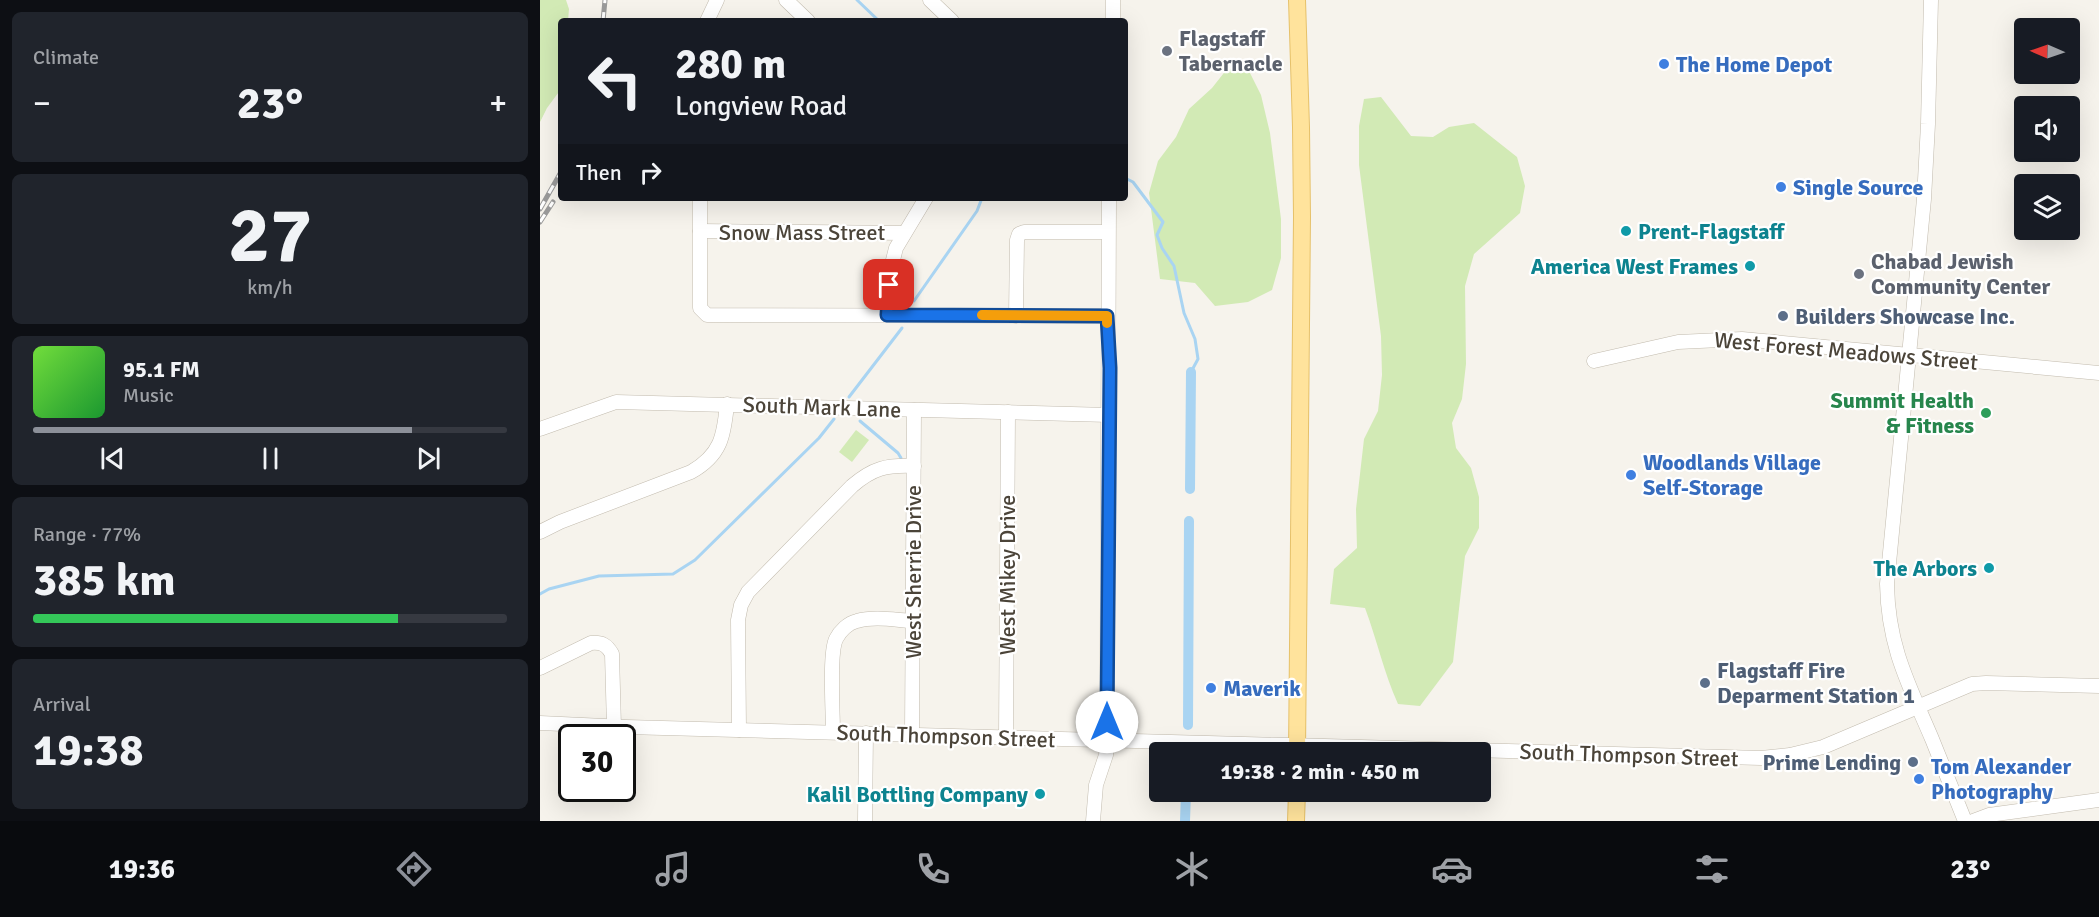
<!DOCTYPE html>
<html lang="en">
<head>
<meta charset="utf-8">
<style>
  :root { --surface:#171b24; --page:#20242c; --text:#f1f3f6; --muted:#9ea1a6; --line:#363941; --accent:#8c9099 }
  body { margin:0; font-family:Signika,sans-serif; background:var(--page); color:var(--text); height:100vh; display:flex; flex-direction:column; font-size:22px; white-space:nowrap }
  * { box-sizing:border-box; margin:0 }
  p { font-size:20px; color:var(--muted) }
  .icon { flex:none; width:33px; height:33px; fill:none; stroke:currentColor; stroke-width:2; stroke-linecap:round; stroke-linejoin:round }
  .map { position:relative; flex:1; overflow:hidden }
  .details { display:flex; flex-direction:column; gap:12px; padding:12px; background:#0d0f14; width:540px }
  .details>* { flex:none }
  .top-card { position:absolute; left:18px; top:18px; width:570px; height:183px; border-radius:6px; box-shadow:0 6px 24px #0002; background:#171b24; color:var(--text); overflow:hidden }
  .needle { width:39px; rotate:272deg }
  .buttons { position:absolute; left:1474px; top:18px; display:grid; gap:12px }
  .buttons a { display:grid; place-items:center; width:66px; height:66px; border-radius:6px; background:var(--surface); box-shadow:0 6px 24px #0002; font-size:30px }
  .speed { position:absolute; left:18px; top:724px; display:flex; gap:12px; font-size:30px; font-weight:700; text-align:center }
  .speed>* { display:grid; place-content:center; width:78px; height:78px; border-radius:50%; background:var(--surface); box-shadow:0 6px 24px #0002; line-height:1 }
  .speed .limit { border:3px solid #111; border-radius:9px; background:#fff; color:#111 }
  .pin { position:absolute; display:grid; place-items:center; width:51px; height:51px; color:#fff; margin:-26px; border-radius:12px; box-shadow:0 3px 9px #0006 }
  .me { position:absolute; width:66px; margin:-33px; rotate:0deg; stroke-linejoin:round; filter:drop-shadow(0 0 4px #0008) }
  .turn { display:flex; align-items:center; gap:21px; height:126px; padding:0 18px; font-size:27px }
  .turn .icon { width:78px; height:78px; stroke-width:2.5 }
  .turn b { display:block; font-size:42px; line-height:51px }
  .then { display:flex; align-items:center; height:57px; padding:0 18px; background:#0003; gap:12px; font-size:22px }
  .big { font-size:45px; font-weight:800; line-height:1.1 }
  .details .tile { flex:1; display:flex; flex-direction:column; justify-content:center; gap:9px; min-width:0; padding:0 21px; border-radius:9px; background:var(--page) }
  .details .dial { align-items:center; gap:0 }
  .dial b { font-size:78px; line-height:1 }
  .song { display:flex; align-items:center; gap:18px }
  .cover { width:72px; height:72px; border-radius:9px; background:linear-gradient(135deg,hsl(100 70% 55%),hsl(130 70% 35%)) }
  .played { height:6px; border-radius:3px; background:linear-gradient(90deg,var(--accent) 80%,var(--line) 80%) }
  .keys { display:flex; justify-content:space-around; direction:ltr }
  .heat { display:flex; justify-content:space-between; align-items:center; font-size:33px; direction:ltr }
  .charge { height:9px; border-radius:4px; background:linear-gradient(90deg,#34c759 77%,var(--line) 0) }
  .trip { position:absolute; left:609px; top:742px; width:342px; height:60px; border-radius:6px; background:var(--surface); box-shadow:0 6px 24px #0002; font-weight:800; line-height:60px; text-align:center }
  .menu { display:flex; height:96px; justify-content:space-around; align-items:center; background:#090b0e; color:var(--muted) }
  .menu .icon { width:42px; height:42px }
  .menu .on { color:var(--accent) }
  .menu b { font-size:27px; color:var(--text) }
  main { display:flex; flex:1; min-height:0 }
  .map>svg:first-child { display:block }
</style>
</head>
<body>
<main>
<section class="details">
<div class="tile"><p>Climate</p>
<div class="heat"><a>−</a><b class="big">23°</b><a>+</a></div>
</div>
<div class="tile dial"><b>27</b><p>km/h</p></div>
<div class="tile">
<div class="song"><i class="cover"></i><div><b>95.1 FM</b><p>Music</p></div></div>
<div class="played"></div>
<div class="keys"><svg class="icon" aria-label="previous" viewBox="0 0 24 24"><path d="M18 5L8 12l10 7zM5 5v14"/></svg><svg class="icon" aria-label="pause" viewBox="0 0 24 24"><path d="M8 5v14M16 5v14"/></svg><svg class="icon" aria-label="next" viewBox="0 0 24 24"><path d="M6 5l10 7-10 7zM19 5v14"/></svg></div>
</div>
<div class="tile"><p>Range · 77%</p><b class="big">385 km</b><div class="charge"></div></div>
<div class="tile"><p>Arrival</p><b class="big">19:38</b></div>
</section>
<div class="map">
<svg width="1559" height="821" viewBox="0 0 1559 821">
  <rect width="100%" height="100%" fill="#f6f3ec"/>
  <!-- green -->
  <g fill="#d2eab5">
    <path d="M 0,0 L 26,0 L 29,9 L 28,21 L 21,21 L 21,89 L 7,108 L 0,122 Z"/>
    <path d="M 687,69 L 709,71 L 721,95 L 730,133 L 741,219 L 741,258 L 732,290 L 708,302 L 675,306 L 655,283 L 620,279 L 609,193 L 618,161 L 636,137 L 649,109 L 672,88 Z"/>
    <path d="M 841,97 L 871,136 L 893,137 L 909,127 L 934,123 L 977,157 L 985,186 L 980,213 L 934,254 L 925,286 L 926,364 L 922,399 L 912,423 L 916,448 L 931,468 L 939,497 L 939,528 L 925,556 L 913,662 L 880,706 L 858,704 C 844,673 837,640 825,608 L 790,604 L 794,569 L 817,548 L 816,509 L 824,439 L 838,411 L 842,375 L 841,336 L 819,165 L 819,126 L 824,99 Z"/>
    <path d="M 316,430 L 329,440 L 312,462 L 299,452 Z"/>
  </g>
  <g fill="none" stroke-linecap="round" stroke-linejoin="round">
    <!-- stream -->
    <g stroke="#a9d4f2" stroke-width="3">
      <path d="M 317,0 L 339,21"/>
      <path d="M 587,179 L 593,182 L 623,222 L 617,235 L 622,248 L 634,266 L 644,313 L 655,339 L 658,359 L 651,372"/>
      <path d="M 374,301 L 437,211 L 442,198"/>
      <path d="M 309,397 L 362,328"/>
      <path d="M 320,421 L 358,453 L 361,458"/>
      <path d="M 0,594 L 9,589 L 59,576 L 133,574 L 155,560 L 279,438 L 294,419"/>
    </g>
    <!-- canal -->
    <g stroke="#a9d4f2" stroke-width="10">
      <path d="M 650,489 L 651,372"/>
      <path d="M 648,725 L 649,521"/>
      <path d="M 645,821 L 646,792"/>
    </g>
    <!-- minor casing -->
    <g stroke="#c2bbae" stroke-width="15">
      <g id="minor">
        <path d="M 246,0 L 268,21"/>
        <path d="M 390,0 L 412,21"/>
        <path d="M 1391,0 L 1388,124 L 1384,199 L 1347,584 C 1348,646 1368,683 1392,739 C 1403,766 1414,794 1425,821"/>
        <path d="M 167,21 L 177,0"/>
        <path d="M 573,21 L 573,0"/>
        <path d="M 160,198 L 160,308 L 167,315 L 567,316"/>
        <path d="M 160,231 L 364,233"/>
        <path d="M 347,315 L 349,276 L 356,248 L 386,198"/>
        <path d="M 476,316 L 477,240 L 479,234 L 484,232 L 568,232"/>
        <path d="M 1054,361 L 1138,342 L 1202,339 L 1559,373"/>
        <path d="M 0,429 L 76,402 L 569,415"/>
        <path d="M 0,532 L 20,522 L 151,472 C 181,455 184,436 187,404"/>
        <path d="M 0,668 L 51,643 C 62,642 67,645 72,654 L 74,727"/>
        <path d="M 0,723 L 86,727 L 1221,758 L 1250,755 L 1283,747 L 1432,684 L 1446,683 L 1559,686"/>
        <path d="M 199,730 L 198,620 L 201,605 L 208,592 L 312,486 C 333,468 346,465 374,466"/>
        <path d="M 293,732 C 293,713 289,653 296,639 C 300,631 308,623 317,621 C 334,616 355,620 373,621"/>
        <path d="M 372,735 L 374,410"/>
        <path d="M 466,738 L 468,412"/>
        <path d="M 325,821 L 326,733"/>
        <path d="M 553,821 L 556,785 L 566,755 L 567,741 L 569,198"/>
        <path d="M 1433,821 L 1449,815 L 1559,800"/>
      </g>
    </g>
    <!-- major casing -->
    <g stroke="#e6c16a" stroke-width="18">
      <g id="major">
        <path d="M 757,753 L 762,217 L 761,127 L 757,0"/>
        <path d="M 756,821 L 757,792"/>
      </g>
    </g>
    <!-- minor -->
    <use href="#minor" stroke="#fff" stroke-width="14"/>
    <!-- major -->
    <use href="#major" stroke="#ffe39c" stroke-width="16"/>
    <!-- rail casing -->
    <g stroke="#9a9a9a" stroke-width="5">
      <g id="rail">
        <path d="M 63,21 L 65,0"/>
        <path d="M 0,209 L 21,172"/>
        <path d="M 0,222 L 13,202"/>
      </g>
    </g>
    <!-- rail -->
    <use href="#rail" stroke="#fff" stroke-width="3" stroke-dasharray="9" stroke-linecap="butt"/>
  </g>
  <g fill="none" stroke-linecap="round" stroke-linejoin="round">
    <!-- route casing -->
    <g stroke="#114b97" stroke-width="15">
      <path id="route" d="M 349,285 L 347,315 L 567,316 L 570,368 L 567,722"/>
    </g>
    <!-- route -->
    <use href="#route" stroke="#1a73e8" stroke-width="10"/>
    <!-- slow -->
    <path stroke="#f59e0b" stroke-width="10" d="M 442,315 L 567,316 L 567,323"/>
  </g>
  <!-- markers -->
  <g fill="#6b7280" stroke="#fff" stroke-width="2">
    <circle cx="627" cy="51" r="6"/>
    <circle cx="1319" cy="274" r="6"/>
  </g>
  <g fill="#3f7fe0" stroke="#fff" stroke-width="2">
    <circle cx="1124" cy="64" r="6"/>
    <circle cx="1241" cy="187" r="6"/>
    <circle cx="1091" cy="475" r="6"/>
    <circle cx="671" cy="688" r="6"/>
    <circle cx="1379" cy="779" r="6"/>
  </g>
  <g fill="#0f9aa8" stroke="#fff" stroke-width="2">
    <circle cx="1086" cy="231" r="6"/>
    <circle cx="1210" cy="266" r="6"/>
    <circle cx="1449" cy="568" r="6"/>
    <circle cx="500" cy="794" r="6"/>
  </g>
  <g fill="#5c6f8a" stroke="#fff" stroke-width="2">
    <circle cx="1243" cy="316" r="6"/>
    <circle cx="1165" cy="683" r="6"/>
    <circle cx="1373" cy="762" r="6"/>
  </g>
  <circle fill="#2e9e5b" stroke="#fff" stroke-width="2" cx="1446" cy="413" r="6"/>
  <g text-anchor="middle" dominant-baseline="central" stroke-width="4.5" stroke-linejoin="round" paint-order="stroke">
    <!-- worship labels -->
    <g font-size="22" font-weight="bold" fill="#5b616d" stroke="#fff" text-anchor="start">
      <text x="639" y="38">Flagstaff<tspan x="639" dy="25">Tabernacle</tspan></text>
      <text x="1331" y="261">Chabad Jewish<tspan x="1331" dy="25">Community Center</tspan></text>
    </g>
    <!-- shop labels -->
    <g font-size="22" font-weight="bold" fill="#366cbe" stroke="#fff" text-anchor="start">
      <text x="1136" y="64">The Home Depot</text>
      <text x="1253" y="187">Single Source</text>
      <text x="1103" y="462">Woodlands Village<tspan x="1103" dy="25">Self-Storage</tspan></text>
      <text x="683" y="688">Maverik</text>
      <text x="1391" y="766">Tom Alexander<tspan x="1391" dy="25">Photography</tspan></text>
    </g>
    <!-- culture labels -->
    <g font-size="22" font-weight="bold" fill="#0d838f" stroke="#fff" text-anchor="end">
      <text x="1098" y="231" text-anchor="start">Prent-Flagstaff</text>
      <text x="1198" y="266">America West Frames</text>
      <text x="1437" y="568">The Arbors</text>
      <text x="488" y="794">Kalil Bottling Company</text>
    </g>
    <!-- street labels -->
    <g font-size="22" fill="#4b4439" stroke="#fff">
      <text x="262" y="232">Snow Mass Street</text>
      <text transform="translate(1306 351) rotate(5)">West Forest Meadows Street</text>
      <text transform="translate(282 407) rotate(2)">South Mark Lane</text>
      <text transform="translate(373 572) rotate(-90)">West Sherrie Drive</text>
      <text transform="translate(467 575) rotate(-90)">West Mikey Drive</text>
      <text transform="translate(406 736) rotate(2)">South Thompson Street</text>
      <text transform="translate(1089 755) rotate(2)">South Thompson Street</text>
    </g>
    <!-- service labels -->
    <g font-size="22" font-weight="bold" fill="#4e5e75" stroke="#fff" text-anchor="start">
      <text x="1255" y="316">Builders Showcase Inc.</text>
      <text x="1177" y="670">Flagstaff Fire<tspan x="1177" dy="25">Deparment Station 1</tspan></text>
      <text x="1361" y="762" text-anchor="end">Prime Lending</text>
    </g>
    <!-- leisure labels -->
    <g font-size="22" font-weight="bold" fill="#27864d" stroke="#fff" text-anchor="end">
      <text x="1434" y="400">Summit Health<tspan x="1434" dy="25">&amp; Fitness</tspan></text>
    </g>
  </g>
</svg>
<div class="buttons">
<a><svg class="needle" viewBox="-14 -14 28 28"><path d="M0-13l5 13h-10z" fill="#e53935"/><path d="M0 13l5-13h-10z" fill="#9ea1a6"/></svg></a>
<a><svg class="icon" aria-label="sound" viewBox="0 0 24 24"><path d="M4 9h4l5-4v14l-5-4H4zM17 9q2 3 0 6"/></svg></a>
<a><svg class="icon" aria-label="layers" viewBox="0 0 24 24"><path d="M12 4l9 5-9 5-9-5zM3 14l9 5 9-5"/></svg></a>
</div>
<div class="speed"><div class="limit">30</div></div>
<div class="pin" style="left:349px;top:285px;background:#d93025"><svg class="icon" aria-label="arrive" viewBox="0 0 24 24"><path d="M6 21V4h12l-3 4 3 4H6"/></svg></div>
<svg class="me" style="left:567px;top:722px" viewBox="-20 -20 40 40"><circle r="19" fill="#fff"/><path d="M0-13L10 11 0 6-10 11z" fill="#1a73e8"/></svg>
<div class="trip">19:38 · 2 min · 450 m</div>
<div class="top-card">
<div class="turn"><svg class="icon" aria-label="left" viewBox="0 0 24 24"><path d="M17 20v-9H6M10 6l-5 5 5 5"/></svg><div><b>280 m</b>Longview Road</div></div>
<div class="then">Then<svg class="icon" aria-label="right" viewBox="0 0 24 24"><path d="M7 20v-9h11M14 6l5 5-5 5"/></svg></div>
</div>
</div>
</main>
<nav class="menu">
<b>19:36</b>
<svg class="icon on" aria-label="directions" viewBox="0 0 24 24"><path d="M12 3l9 9-9 9-9-9zM9 14v-3h6M13 9l2 2-2 2"/></svg>
<svg class="icon" aria-label="music" viewBox="0 0 24 24"><path d="M9 18V5l10-2v13"/><circle cx="6" cy="18" r="3"/><circle cx="16" cy="16" r="3"/></svg>
<svg class="icon" aria-label="phone" viewBox="0 0 24 24"><path d="M5 4h4l2 5-3 2q2 4 5 5l2-3 5 2v4C11 20 4 13 5 4z"/></svg>
<svg class="icon" aria-label="climate" viewBox="0 0 24 24"><path d="M12 3v18M4 7l16 10M4 17L20 7"/></svg>
<svg class="icon" aria-label="car" viewBox="0 0 24 24"><path d="M5 17H2v-5l4-1 3-4h7l3 4 3 1v5h-3M9 17h6M6 11h13"/><circle cx="7" cy="17" r="2"/><circle cx="17" cy="17" r="2"/></svg>
<svg class="icon" aria-label="filters" viewBox="0 0 24 24"><path d="M4 7h16M4 17h16"/><circle cx="9" cy="7" r="2"/><circle cx="15" cy="17" r="2"/></svg>
<b>23°</b>
</nav>
</body>
</html>
